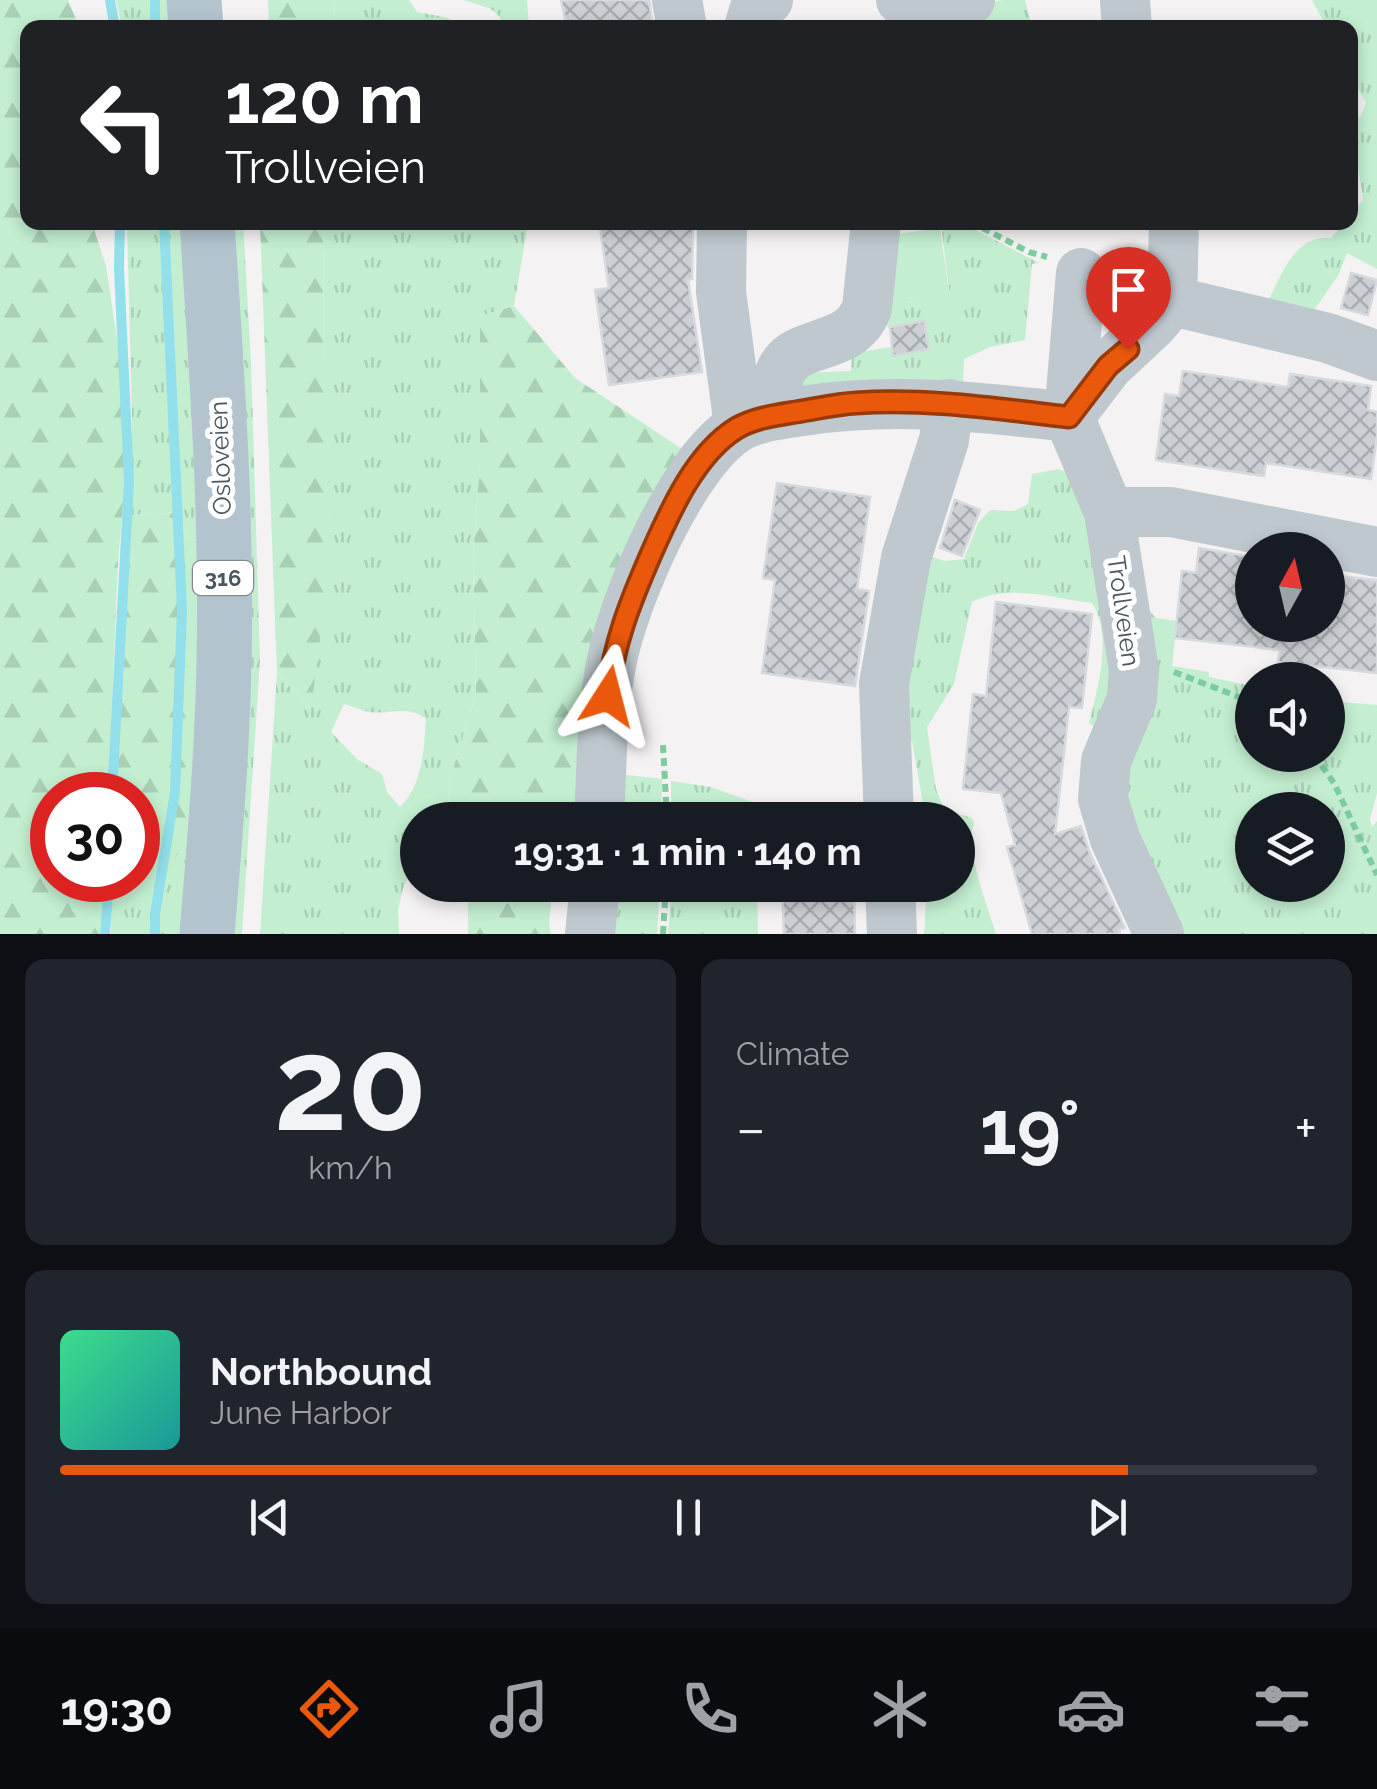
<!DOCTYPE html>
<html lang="en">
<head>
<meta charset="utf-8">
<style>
  :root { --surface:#171b24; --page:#20242c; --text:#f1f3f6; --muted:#9ea1a6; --line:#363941; --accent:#ea580c }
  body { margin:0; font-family:Raleway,sans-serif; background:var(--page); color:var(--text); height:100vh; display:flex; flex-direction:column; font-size:38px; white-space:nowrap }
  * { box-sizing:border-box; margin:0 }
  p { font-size:32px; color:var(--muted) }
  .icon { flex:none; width:55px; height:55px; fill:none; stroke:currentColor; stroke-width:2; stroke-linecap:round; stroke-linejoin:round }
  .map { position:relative; height:934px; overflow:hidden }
  .drawer { display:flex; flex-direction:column; gap:25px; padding:25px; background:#0d0f14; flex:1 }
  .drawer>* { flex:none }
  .hud { position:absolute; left:20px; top:20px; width:1338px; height:210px; border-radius:20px; box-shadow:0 5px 15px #0003; background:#202124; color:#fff; overflow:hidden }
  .needle { width:65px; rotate:8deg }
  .fabs { position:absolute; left:1235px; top:532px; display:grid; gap:20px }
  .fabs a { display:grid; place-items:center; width:110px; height:110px; border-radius:50%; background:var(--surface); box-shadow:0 5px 15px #0003; font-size:50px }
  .speed { position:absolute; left:30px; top:772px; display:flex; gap:20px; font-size:50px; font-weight:700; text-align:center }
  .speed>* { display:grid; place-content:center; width:130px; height:130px; border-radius:50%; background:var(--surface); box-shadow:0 5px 15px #0003; line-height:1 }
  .speed .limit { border:15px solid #d22; background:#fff; color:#111 }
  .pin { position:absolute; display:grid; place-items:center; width:85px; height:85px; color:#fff; margin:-102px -42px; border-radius:50% 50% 50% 0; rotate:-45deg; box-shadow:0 0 10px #0007 }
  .pin .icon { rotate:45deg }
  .me { position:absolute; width:110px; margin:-55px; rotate:9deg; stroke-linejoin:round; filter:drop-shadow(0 0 8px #0008) }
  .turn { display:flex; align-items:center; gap:35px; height:210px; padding:0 40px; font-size:45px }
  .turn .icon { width:130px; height:130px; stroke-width:2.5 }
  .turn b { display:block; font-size:70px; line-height:85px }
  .big { font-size:75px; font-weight:700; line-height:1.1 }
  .drawer .card { flex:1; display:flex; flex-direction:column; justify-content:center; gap:15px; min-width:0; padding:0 35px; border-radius:20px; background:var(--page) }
  .drawer .dial { align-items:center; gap:0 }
  .dial b { font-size:130px; line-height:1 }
  .song { display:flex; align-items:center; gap:30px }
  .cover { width:120px; height:120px; border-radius:15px; background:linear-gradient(135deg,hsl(150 70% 55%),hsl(180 70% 35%)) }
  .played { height:10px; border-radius:5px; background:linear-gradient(90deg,var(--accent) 85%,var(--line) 85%) }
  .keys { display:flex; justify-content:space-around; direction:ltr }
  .heat { display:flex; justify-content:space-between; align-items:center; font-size:55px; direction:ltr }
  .drawer .tiles { flex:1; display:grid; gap:25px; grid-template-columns:1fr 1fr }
  .card:last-child { grid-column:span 2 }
  .trip { position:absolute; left:400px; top:802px; width:575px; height:100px; border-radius:50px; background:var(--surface); box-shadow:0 5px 15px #0003; font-weight:700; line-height:100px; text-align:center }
  .dock { display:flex; height:160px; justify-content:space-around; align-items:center; background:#090b0e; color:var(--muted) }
  .dock .icon { width:70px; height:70px }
  .dock .selected { color:var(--accent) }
  .dock b { font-size:45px; color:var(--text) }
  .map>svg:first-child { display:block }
</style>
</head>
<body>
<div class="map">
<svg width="1377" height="934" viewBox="0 0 1377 934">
  <defs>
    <pattern id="grass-tufts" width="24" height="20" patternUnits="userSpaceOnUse" patternTransform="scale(2.5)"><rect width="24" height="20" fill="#c3efd0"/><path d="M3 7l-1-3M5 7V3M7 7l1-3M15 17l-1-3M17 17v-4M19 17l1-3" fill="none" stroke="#a9cfb5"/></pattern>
    <pattern id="forest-firs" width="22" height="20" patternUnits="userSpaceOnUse" patternTransform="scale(2.5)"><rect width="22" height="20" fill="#c3efd0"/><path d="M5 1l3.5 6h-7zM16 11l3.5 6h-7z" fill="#a9cfb5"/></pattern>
    <pattern id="building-cross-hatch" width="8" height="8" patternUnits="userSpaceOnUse" patternTransform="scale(2.5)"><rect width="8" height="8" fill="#ccd0d4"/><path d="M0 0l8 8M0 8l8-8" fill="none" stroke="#a8acaf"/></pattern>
  </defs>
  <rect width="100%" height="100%" fill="#f4f2f2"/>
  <!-- grass -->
  <g fill="url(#grass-tufts)" fill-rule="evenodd">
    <path d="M 116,0 L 171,0 L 172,27 L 122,27 Z"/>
    <path d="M 335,0 L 409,0 L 417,12 L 449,18 L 452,27 L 334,28 Z"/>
    <path d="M 464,0 L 527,0 L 529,27 L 500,27 L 500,17 L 491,9 Z"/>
    <path d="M 1003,0 L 1025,0 L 1032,27 L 933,28 L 972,7 Z"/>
    <path d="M 1312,0 L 1377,0 L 1377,269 L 1347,253 L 1338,276 L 1312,313 L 1263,302 L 1270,297 C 1283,271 1296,235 1331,238 L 1344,223 L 1350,222 L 1350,216 L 1363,200 C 1361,172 1350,147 1350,121 L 1361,116 L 1366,102 L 1350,76 L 1350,28 L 1325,24 Z"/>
    <path d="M 243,222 L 251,362 L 260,660 L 242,934 L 225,934 L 226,223 Z"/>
    <path d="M 127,223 L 184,223 L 199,540 L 187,539 L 179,513 L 130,515 L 132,420 Z"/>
    <path d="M 323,223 L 528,223 L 514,306 L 480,316 L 480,462 L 473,557 L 476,693 L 448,786 L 449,820 L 418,820 L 417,864 L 404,885 L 398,910 L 399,934 L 260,934 L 277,673 L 310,708 L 324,367 ZM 344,704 C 352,706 361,710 369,712 C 388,715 408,704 426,719 C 424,750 423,784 400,807 L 387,792 L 382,774 L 357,759 L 331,732 Z"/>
    <path d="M 941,223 L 962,223 L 1039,263 L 1032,264 L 1025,340 L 990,347 L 964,359 L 963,383 L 803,388 L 796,379 L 799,373 L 851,371 L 852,353 L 892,347 L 894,356 L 929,349 L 924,321 L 888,327 L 877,304 L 899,243 L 907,299 L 949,292 Z"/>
    <path d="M 1059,469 L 1076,477 L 1124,661 L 1099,731 L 1089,723 C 1098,688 1113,635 1092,603 C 1052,598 1009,583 972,602 L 954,684 L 927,727 L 936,789 L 944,809 L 972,818 L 974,823 C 964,847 988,907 996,934 L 924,934 L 927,885 L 958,885 L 958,820 L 926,820 L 912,741 L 901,742 L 900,696 L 930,556 L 945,561 L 964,559 L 978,523 L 990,510 L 1014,511 L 1028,504 L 1032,474 Z"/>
    <path d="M 1146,607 L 1156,618 L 1177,621 L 1172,666 L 1209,672 L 1209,677 L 1252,686 L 1252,755 L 1328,755 L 1328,701 L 1377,705 L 1377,793 L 1370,819 L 1372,827 L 1377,821 L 1377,934 L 1164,934 L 1122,834 ZM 1252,810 L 1328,810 L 1328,885 L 1252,885 Z"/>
    <path d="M 627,775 L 662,779 L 661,820 L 615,820 L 620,779 Z"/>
    <path d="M 671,781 L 711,787 L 753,802 L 754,820 L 671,820 Z"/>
    <path d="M 138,834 L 155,865 L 192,836 L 183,934 L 111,934 L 112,880 L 138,880 Z"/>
    <path d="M 610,885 L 660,885 L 657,934 L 606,934 Z"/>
    <path d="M 686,885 L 757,885 L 758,934 L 668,934 L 671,894 L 683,890 Z"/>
  </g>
  <!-- forest -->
  <g fill="url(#forest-firs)">
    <path d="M 0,0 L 68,0 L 79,27 L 28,28 L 28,222 L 92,223 L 106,266 L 119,352 L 127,456 L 118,563 L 108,795 L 52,795 L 52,880 L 104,880 L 100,934 L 0,934 Z"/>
    <path d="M 268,0 L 335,0 L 334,27 L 269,27 Z"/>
    <path d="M 260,223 L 323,223 L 324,367 L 335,523 L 311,709 L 277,673 Z"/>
    <path d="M 514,306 L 575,378 L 682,449 L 578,820 L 449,820 L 448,786 L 476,693 L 473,557 L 480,462 L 480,316 Z"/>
    <path d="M 179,513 L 187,539 L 199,540 L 201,623 L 192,836 L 172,861 L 154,866 L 138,834 L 138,795 L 120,795 L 114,781 L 123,688 L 130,515 Z"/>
    <path d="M 468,885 L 547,885 C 557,902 545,916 551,934 L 468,934 Z"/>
  </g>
  <!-- park -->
  <path fill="#c3efd0" d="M 940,228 L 949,293 L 906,299 L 898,234 Z"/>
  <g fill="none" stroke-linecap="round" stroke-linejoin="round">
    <!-- stream -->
    <g stroke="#92e0eb" stroke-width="10">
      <path d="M 110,0 L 115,28"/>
      <path d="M 155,0 L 155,28"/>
      <path d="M 112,795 L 129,482 L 119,268 L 120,222"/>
      <path d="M 105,934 L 109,880"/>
      <path d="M 155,934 L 155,914 L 175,792 L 182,611 L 164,222"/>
    </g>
  </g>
  <!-- building -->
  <g fill="url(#building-cross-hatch)" stroke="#d6d9dd" stroke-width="2.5">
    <path d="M 561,0 L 649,0 L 653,28 L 567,28 Z"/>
    <path d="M 599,222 L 693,222 L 692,279 L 688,280 L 702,372 L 609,385 L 595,290 L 609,288 Z"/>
    <path d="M 1351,273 L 1377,280 L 1368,315 L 1341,308 Z"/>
    <path d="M 924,321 L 929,349 L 893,356 L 890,327 Z"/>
    <path d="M 1183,371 L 1288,387 L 1290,374 L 1371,386 L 1368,410 L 1377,412 L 1377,435 L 1371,479 L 1266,463 L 1264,476 L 1156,460 L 1165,394 L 1179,396 Z"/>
    <path d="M 777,483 L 870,497 L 857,589 L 869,591 L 855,686 L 762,673 L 775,580 L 763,578 Z"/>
    <path d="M 955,500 L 980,510 L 962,556 L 940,548 Z"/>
    <path d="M 1199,548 L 1252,557 L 1252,625 L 1328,625 L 1328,575 L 1377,580 L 1377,673 L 1278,662 L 1280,650 L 1175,638 L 1182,571 L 1196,573 Z"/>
    <path d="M 996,602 L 1092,614 L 1082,708 L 1069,707 L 1055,834 L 1081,826 L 1089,851 L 1125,928 L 1119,930 L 1120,934 L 1032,934 L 1007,847 L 1015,845 L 1001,793 L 963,789 L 973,694 L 986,696 Z"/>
    <path d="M 782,885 L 854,885 L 855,934 L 784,934 Z"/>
  </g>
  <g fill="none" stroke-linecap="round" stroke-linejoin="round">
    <!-- path -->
    <g stroke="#7ccd9e" stroke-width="6" stroke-dasharray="8 5" stroke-linecap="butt">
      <path d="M 971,222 L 1029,252 L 1047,257"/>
      <path d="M 1174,672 L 1252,702"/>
      <path d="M 663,745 L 667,820"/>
      <path d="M 1314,755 L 1334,783 L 1377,875"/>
      <path d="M 663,934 L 666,885"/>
    </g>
    <!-- minor -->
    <g stroke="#bec8ce" stroke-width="50">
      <path d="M 677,0 L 682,28"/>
      <path d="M 901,0 L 909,7 L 970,0"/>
      <path d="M 1125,0 L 1127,28"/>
      <path d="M 749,28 L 754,11 L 768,0"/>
      <path d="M 722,222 L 721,292 L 739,426"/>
      <path d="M 1081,273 L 1069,417 L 1109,512 L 1134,670 L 1132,699 L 1106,761 L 1103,799 L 1115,839 L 1159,934"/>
      <path d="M 1172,301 L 1328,338 L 1377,356"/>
      <path d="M 775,415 C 776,403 776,388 779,376 C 791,335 850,355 867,308 L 876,222"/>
      <path d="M 1069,417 L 1108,366 L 1153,324 L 1172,301 L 1174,222"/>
      <path d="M 1109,512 L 1171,512 L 1377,552"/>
      <path d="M 599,820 C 602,767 601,712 612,660 C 625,597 682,463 737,428 C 755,417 782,414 803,411 C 893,397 978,407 1069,417"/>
      <path d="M 889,820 L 884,684 L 906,558 L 944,440 L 949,404"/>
      <path d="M 890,885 L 892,934"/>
      <path d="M 590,934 L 595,885"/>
    </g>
    <!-- major -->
    <g stroke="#b3c4cf" stroke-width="55">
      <path d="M 194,0 L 196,28"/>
      <path d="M 207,934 C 213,864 219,793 222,722 C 230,556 218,388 207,222"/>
    </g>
  </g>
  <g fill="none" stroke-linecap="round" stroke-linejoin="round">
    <!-- route casing -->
    <g stroke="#983908" stroke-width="25">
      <path id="route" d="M 608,696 C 613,644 631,600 652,552 C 671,509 696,453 737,428 C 754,418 777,415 796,412 C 816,409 836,404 856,403 C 927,398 999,409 1069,417 L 1108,366 L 1128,349"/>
    </g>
    <!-- route -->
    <use href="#route" stroke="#ea580c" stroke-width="18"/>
  </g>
  <g text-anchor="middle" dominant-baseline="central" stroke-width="10" stroke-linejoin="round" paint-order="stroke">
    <!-- shield labels -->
    <rect fill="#fff" stroke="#80898f" stroke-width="2.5" x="193" y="561" width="60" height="34" rx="8"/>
    <g font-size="22" font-weight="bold" fill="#4a575f">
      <text x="223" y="578">316</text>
    </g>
    <!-- street labels -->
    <g font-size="25" fill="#4a575f" stroke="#fff">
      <text transform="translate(220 458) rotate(-92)">Osloveien</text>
      <text transform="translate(1124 611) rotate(82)">Trollveien</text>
    </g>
  </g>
</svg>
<div class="fabs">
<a><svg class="needle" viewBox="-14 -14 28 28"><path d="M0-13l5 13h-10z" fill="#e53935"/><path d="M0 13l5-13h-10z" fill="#9ea1a6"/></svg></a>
<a><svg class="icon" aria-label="sound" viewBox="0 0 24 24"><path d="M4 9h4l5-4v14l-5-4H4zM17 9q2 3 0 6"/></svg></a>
<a><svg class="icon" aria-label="layers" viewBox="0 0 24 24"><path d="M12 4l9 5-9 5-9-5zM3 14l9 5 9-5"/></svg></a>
</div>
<div class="speed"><div class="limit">30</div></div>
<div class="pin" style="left:1128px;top:349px;background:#d93025"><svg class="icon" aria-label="arrive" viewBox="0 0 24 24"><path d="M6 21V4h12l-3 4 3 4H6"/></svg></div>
<svg class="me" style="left:608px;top:696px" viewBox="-20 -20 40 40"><path d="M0-17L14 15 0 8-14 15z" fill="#ea580c" stroke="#fff" stroke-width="4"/></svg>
<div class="trip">19:31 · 1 min · 140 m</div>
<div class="hud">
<div class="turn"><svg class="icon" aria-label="left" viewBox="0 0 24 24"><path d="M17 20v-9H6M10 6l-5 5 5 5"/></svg><div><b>120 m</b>Trollveien</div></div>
</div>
</div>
<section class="drawer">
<div class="tiles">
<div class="card dial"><b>20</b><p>km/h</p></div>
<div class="card"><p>Climate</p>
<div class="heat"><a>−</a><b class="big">19°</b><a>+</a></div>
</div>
<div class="card">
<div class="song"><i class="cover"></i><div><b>Northbound</b><p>June Harbor</p></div></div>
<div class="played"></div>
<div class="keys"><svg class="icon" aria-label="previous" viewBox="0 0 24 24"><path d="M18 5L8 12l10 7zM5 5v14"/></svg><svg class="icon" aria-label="pause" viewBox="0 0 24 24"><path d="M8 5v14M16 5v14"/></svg><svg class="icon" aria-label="next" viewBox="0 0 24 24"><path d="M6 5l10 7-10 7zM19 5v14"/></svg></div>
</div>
</div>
</section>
<nav class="dock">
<b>19:30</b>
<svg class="icon selected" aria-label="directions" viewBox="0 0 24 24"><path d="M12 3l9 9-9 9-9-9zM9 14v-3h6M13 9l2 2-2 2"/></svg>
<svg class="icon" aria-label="music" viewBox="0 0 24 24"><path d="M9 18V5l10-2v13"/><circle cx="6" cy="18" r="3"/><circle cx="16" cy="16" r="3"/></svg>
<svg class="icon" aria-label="phone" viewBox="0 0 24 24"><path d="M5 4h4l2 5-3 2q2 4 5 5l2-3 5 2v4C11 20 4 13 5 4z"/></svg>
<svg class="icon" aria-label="climate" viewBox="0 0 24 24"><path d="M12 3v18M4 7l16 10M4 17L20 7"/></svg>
<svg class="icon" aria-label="car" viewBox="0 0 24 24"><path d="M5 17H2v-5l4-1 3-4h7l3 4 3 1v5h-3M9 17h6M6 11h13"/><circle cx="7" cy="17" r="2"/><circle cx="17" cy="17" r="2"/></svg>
<svg class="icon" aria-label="filters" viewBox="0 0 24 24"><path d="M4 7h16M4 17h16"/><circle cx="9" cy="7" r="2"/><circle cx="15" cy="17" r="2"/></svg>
</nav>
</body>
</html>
